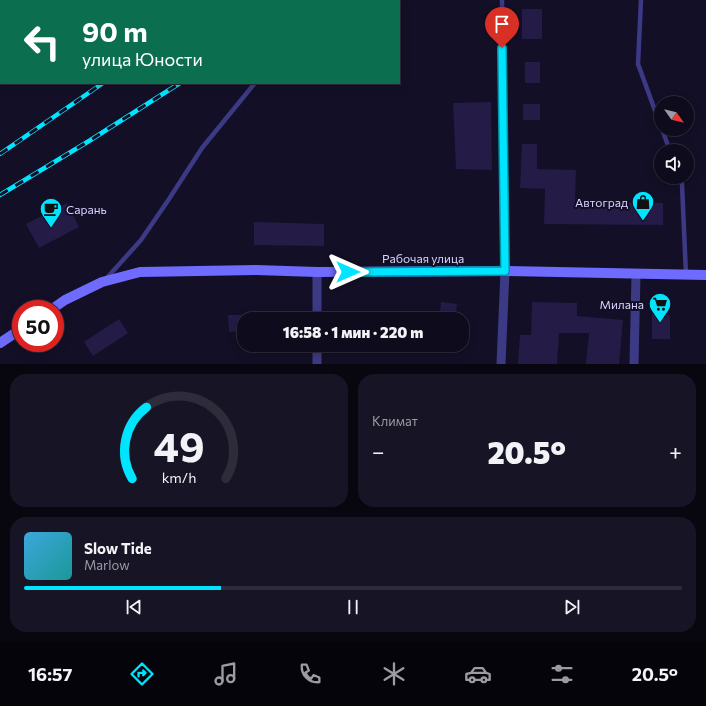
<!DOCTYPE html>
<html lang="ru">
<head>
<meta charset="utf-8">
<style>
  :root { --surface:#0e0b1c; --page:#171425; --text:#f1f3f6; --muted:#9b9ba3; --line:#2e2b3b; --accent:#00e5ff }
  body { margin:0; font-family:Commissioner,sans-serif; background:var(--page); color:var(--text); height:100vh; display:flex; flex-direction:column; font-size:15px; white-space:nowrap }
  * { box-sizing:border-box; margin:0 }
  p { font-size:13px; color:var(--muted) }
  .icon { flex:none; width:22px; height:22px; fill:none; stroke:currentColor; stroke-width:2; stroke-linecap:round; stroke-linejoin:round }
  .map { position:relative; height:364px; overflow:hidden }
  .panel { display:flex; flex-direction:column; gap:10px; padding:10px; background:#08060f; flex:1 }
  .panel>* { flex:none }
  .hud { position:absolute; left:0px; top:0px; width:400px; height:84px; box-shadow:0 2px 10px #0003,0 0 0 1px var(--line); background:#0b6e4f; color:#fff; overflow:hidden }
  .needle { width:26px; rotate:124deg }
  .buttons { position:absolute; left:654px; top:96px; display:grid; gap:8px }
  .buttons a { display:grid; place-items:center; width:40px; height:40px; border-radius:50%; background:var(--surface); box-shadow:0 2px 10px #0003,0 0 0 1px var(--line); font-size:20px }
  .speed { position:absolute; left:12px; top:300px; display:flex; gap:8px; font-size:20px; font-weight:700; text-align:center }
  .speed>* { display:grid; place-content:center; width:52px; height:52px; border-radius:50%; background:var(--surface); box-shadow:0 2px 10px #0003,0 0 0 1px var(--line); line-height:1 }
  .speed .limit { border:6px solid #d22; background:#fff; color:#111 }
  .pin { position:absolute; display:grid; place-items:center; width:34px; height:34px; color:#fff; margin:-41px -17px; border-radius:50% 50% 50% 0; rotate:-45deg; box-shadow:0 0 4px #0007 }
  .pin .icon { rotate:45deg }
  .me { position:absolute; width:44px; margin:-22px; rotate:90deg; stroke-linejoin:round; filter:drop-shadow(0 0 3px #0008) }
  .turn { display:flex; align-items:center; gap:14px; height:84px; padding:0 16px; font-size:18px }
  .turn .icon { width:52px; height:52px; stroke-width:2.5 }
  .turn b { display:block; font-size:28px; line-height:34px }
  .big { font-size:30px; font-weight:800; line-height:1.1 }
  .panel .widget { flex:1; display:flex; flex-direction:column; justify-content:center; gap:6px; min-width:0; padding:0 14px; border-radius:16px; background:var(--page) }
  .panel .dial { align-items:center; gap:0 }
  .dial svg { height:104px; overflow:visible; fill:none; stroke:var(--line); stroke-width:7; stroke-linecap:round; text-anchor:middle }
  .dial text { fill:var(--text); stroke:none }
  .song { display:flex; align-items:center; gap:12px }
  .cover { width:48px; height:48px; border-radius:6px; background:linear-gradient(135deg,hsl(200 70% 55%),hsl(180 70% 35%)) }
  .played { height:4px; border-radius:2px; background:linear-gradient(90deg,var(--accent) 30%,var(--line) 30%) }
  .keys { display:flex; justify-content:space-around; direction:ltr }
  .heat { display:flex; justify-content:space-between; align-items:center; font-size:22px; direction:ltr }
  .panel .tiles { flex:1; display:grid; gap:10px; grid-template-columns:1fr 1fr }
  .widget:last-child { grid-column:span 2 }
  .trip { position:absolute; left:237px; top:312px; width:232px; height:40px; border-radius:16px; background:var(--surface); box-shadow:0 2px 10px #0003,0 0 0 1px var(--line); font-weight:800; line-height:40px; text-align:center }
  .tab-bar { display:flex; height:64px; justify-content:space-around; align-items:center; background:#06040b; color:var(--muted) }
  .tab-bar .icon { width:28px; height:28px }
  .tab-bar .active { color:var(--accent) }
  .tab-bar b { font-size:18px; color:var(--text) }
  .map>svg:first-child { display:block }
</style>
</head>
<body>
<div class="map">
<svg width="706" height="364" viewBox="0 0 706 364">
  <rect width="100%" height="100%" fill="#130f26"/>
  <!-- building -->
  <g fill="#241b47">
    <rect x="522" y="9" width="20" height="30"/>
    <rect x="525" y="62" width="15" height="21"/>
    <path d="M 491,102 L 492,170 L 456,169 L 453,103 Z"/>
    <rect x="523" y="104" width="17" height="16"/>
    <path d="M 522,144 L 537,144 L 537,169 L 576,170 L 575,202 L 663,203 L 663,225 L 544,224 L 545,189 L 520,188 Z"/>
    <path d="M 67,203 L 79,227 L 39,248 L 26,224 Z"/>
    <path d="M 254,222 L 324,224 L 324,246 L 254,245 Z"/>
    <path d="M 441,302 L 457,304 L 455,319 L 439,319 Z"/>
    <path d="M 532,302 L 577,303 L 577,316 L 623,320 L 619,364 L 586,364 L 589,333 L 559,333 L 557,364 L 518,364 L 520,335 L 531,335 Z"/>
    <path d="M 652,314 L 670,315 L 670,339 L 652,339 Z"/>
    <path d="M 228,315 L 244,315 L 244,331 L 229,332 Z"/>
    <path d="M 119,319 L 128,333 L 93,356 L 84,342 Z"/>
  </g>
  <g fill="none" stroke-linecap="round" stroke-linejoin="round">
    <!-- lane -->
    <g stroke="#3d3a85" stroke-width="4.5">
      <path d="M 502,0 L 505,271"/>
      <path d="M 641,0 L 638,64 L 661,127"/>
      <path d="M 329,1 L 330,0"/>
      <path d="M 662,129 L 670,151"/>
      <path d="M 679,177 L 682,184 L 686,275"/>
      <path d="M 105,280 L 141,240 L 169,199 L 202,148 L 255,83"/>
    </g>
    <!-- street -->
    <g stroke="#3d3a85" stroke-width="9">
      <path d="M 317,319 L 317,272"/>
      <path d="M 317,364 L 317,345"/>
      <path d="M 501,364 L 505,271"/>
      <path d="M 634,364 L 636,275"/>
    </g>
    <!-- secondary -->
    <g stroke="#6f6bff" stroke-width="10">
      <path d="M 52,309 L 65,300 L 102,282 L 140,272 L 256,270 L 317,272 L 505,271 L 706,275"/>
      <path d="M 0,343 L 21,329"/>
    </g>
    <!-- rail casing -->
    <g stroke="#00e5ff" stroke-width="4.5">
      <g id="rail">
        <path d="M 223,1 L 224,0"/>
        <path d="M 299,1 L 300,0"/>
        <path d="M 0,154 L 103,83"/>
        <path d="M 0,195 L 89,141 L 180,83"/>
      </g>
    </g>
    <!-- rail -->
    <use href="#rail" stroke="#130f26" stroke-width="3" stroke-dasharray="9" stroke-linecap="butt"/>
  </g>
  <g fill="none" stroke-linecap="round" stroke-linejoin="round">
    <!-- route casing -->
    <g stroke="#0095a6" stroke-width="10">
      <path id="route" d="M 348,272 L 505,271 L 502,48"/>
    </g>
    <!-- route -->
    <use href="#route" stroke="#00e5ff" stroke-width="7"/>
  </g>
  <!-- icons -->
  <defs>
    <g id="shop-pin" transform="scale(1.15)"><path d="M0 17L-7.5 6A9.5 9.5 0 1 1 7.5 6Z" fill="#00e5ff" stroke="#130f26"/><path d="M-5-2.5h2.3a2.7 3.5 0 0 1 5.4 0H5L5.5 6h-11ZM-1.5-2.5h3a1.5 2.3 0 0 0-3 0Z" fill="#111"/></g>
    <g id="cafe-pin" transform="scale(1.15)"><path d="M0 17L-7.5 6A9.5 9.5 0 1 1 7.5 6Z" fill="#00e5ff" stroke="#130f26"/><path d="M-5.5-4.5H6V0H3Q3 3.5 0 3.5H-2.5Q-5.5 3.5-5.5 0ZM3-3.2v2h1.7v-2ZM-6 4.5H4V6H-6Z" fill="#111"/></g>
    <g id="supermarket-pin" transform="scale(1.15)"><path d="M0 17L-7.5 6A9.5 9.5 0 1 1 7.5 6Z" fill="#00e5ff" stroke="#130f26"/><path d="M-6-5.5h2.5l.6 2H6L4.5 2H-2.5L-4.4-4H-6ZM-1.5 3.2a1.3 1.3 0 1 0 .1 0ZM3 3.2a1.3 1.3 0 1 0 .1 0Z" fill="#111"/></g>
  </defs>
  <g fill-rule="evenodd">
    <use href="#shop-pin" x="643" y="202"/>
    <use href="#cafe-pin" x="51" y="209"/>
    <use href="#supermarket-pin" x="660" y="304"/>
  </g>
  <g text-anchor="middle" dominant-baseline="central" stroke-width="4" stroke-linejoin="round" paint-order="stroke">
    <!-- poi labels -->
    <g font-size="12" fill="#d9d4ff" stroke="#130f26" text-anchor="end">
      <text x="628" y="202">Автоград</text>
      <text x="66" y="209" text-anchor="start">Сарань</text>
      <text x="644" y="304">Милана</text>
    </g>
    <!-- street labels -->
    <g font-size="12" fill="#d9d4ff" stroke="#130f26">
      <text x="423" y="258">Рабочая улица</text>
    </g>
  </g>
</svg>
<div class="buttons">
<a><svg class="needle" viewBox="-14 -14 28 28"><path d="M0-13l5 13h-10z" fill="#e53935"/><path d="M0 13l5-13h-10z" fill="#9b9ba3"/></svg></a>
<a><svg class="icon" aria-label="sound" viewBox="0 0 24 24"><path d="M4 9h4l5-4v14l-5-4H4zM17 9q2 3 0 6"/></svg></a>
</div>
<div class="speed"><div class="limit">50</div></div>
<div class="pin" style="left:502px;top:48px;background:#d93025"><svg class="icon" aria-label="arrive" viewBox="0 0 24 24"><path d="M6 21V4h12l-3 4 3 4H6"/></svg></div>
<svg class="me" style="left:348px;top:272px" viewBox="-20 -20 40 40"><path d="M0-17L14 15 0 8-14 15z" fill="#00e5ff" stroke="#fff" stroke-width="4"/></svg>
<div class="trip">16:58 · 1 мин · 220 m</div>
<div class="hud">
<div class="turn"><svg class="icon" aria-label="left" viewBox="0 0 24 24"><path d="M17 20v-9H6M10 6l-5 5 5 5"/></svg><div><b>90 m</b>улица Юности</div></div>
</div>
</div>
<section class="panel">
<div class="tiles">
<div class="widget dial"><svg viewBox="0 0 100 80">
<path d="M14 69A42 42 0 1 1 86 69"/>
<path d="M14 69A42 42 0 0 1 25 14" stroke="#00e5ff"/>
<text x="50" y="56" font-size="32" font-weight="700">49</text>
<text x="50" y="72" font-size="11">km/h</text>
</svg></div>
<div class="widget"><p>Климат</p>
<div class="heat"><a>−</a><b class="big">20.5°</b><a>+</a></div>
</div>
<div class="widget">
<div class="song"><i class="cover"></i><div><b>Slow Tide</b><p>Marlow</p></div></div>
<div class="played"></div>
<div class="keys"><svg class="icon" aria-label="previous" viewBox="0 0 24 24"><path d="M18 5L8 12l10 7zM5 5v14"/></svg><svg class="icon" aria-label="pause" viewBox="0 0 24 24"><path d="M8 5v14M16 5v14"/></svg><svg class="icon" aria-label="next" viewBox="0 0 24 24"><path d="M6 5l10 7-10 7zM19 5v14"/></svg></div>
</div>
</div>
</section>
<nav class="tab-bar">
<b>16:57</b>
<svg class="icon active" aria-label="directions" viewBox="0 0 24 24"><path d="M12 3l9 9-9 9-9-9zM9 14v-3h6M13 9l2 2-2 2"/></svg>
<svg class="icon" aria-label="music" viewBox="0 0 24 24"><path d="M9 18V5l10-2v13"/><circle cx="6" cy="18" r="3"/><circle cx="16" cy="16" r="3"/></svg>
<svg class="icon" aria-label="phone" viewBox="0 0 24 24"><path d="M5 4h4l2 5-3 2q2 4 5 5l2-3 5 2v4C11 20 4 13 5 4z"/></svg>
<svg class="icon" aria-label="climate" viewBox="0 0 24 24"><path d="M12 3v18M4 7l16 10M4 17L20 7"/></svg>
<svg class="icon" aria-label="car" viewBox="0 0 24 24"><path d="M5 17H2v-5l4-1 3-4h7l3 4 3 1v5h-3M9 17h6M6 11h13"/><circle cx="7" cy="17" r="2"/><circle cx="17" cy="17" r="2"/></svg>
<svg class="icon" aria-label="filters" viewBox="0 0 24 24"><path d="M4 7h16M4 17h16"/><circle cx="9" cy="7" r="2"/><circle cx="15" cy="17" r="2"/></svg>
<b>20.5°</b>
</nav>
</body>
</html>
